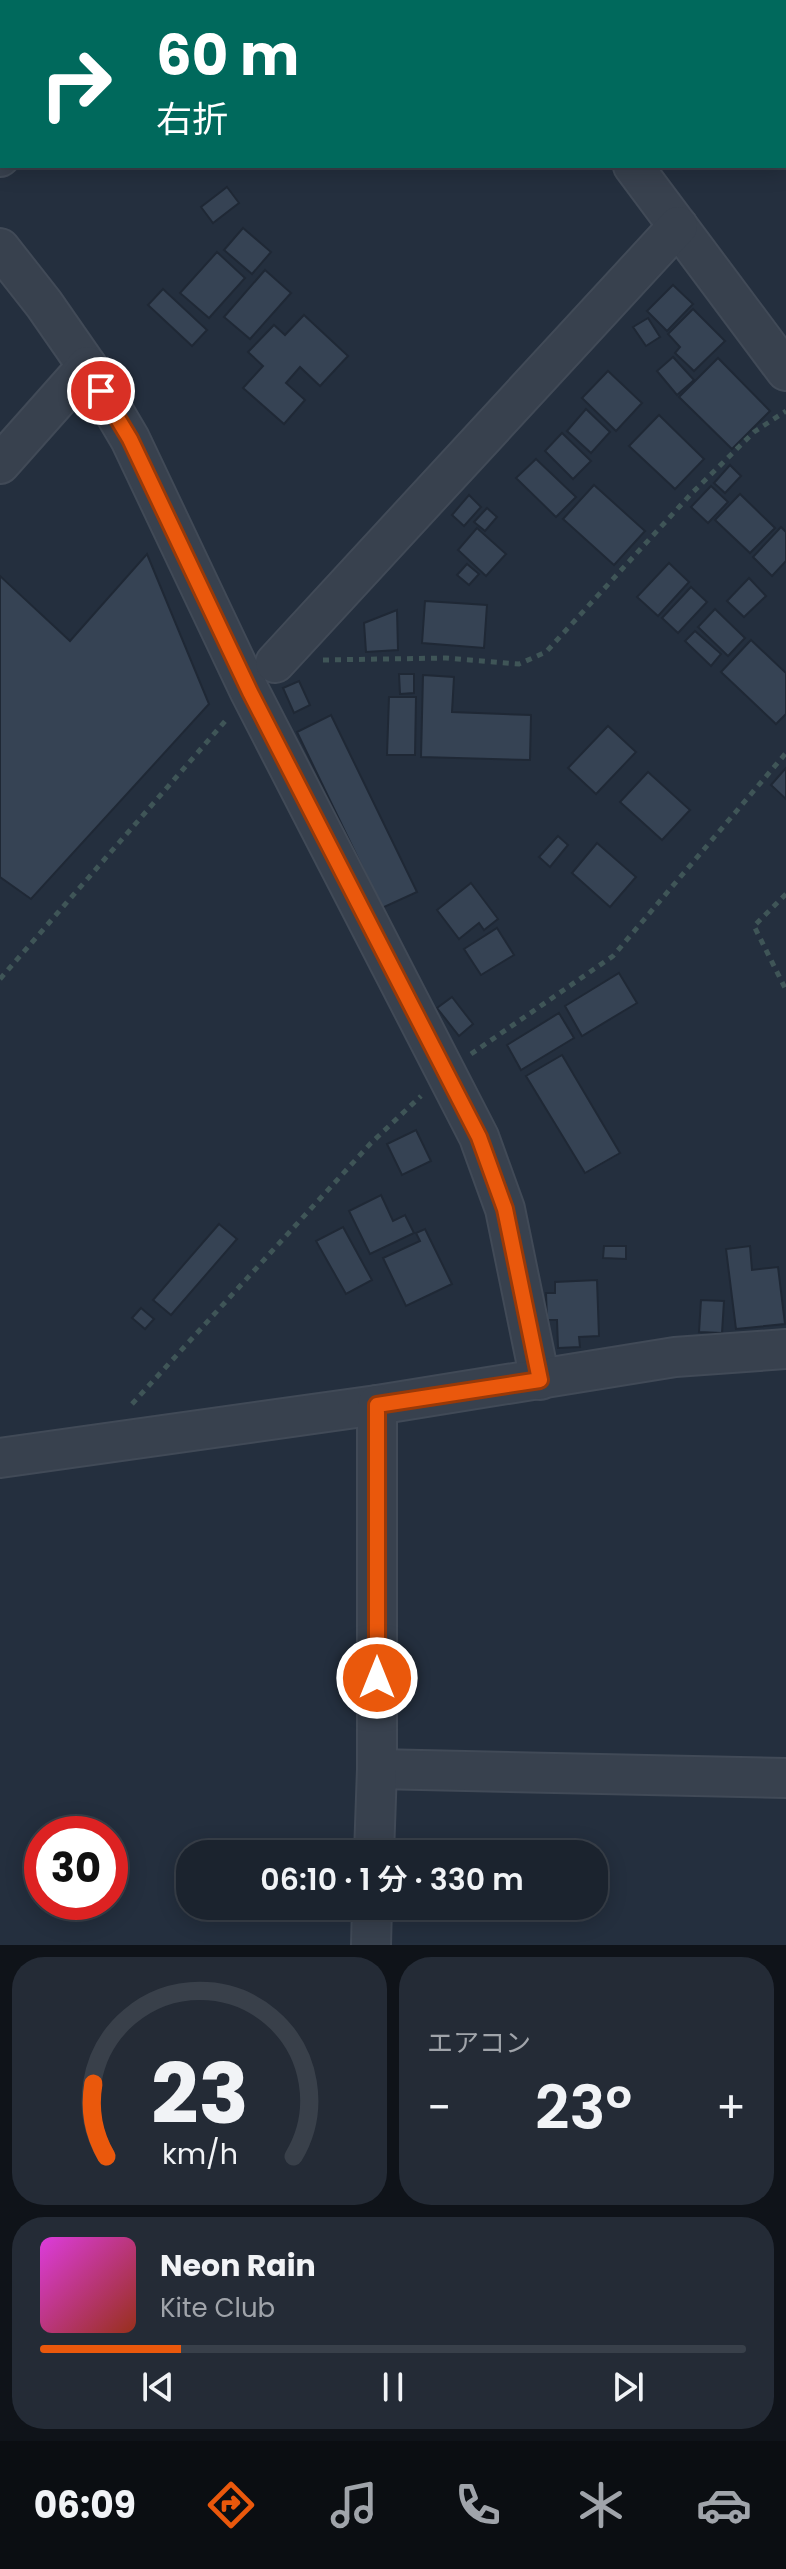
<!DOCTYPE html>
<html lang="ja">
<head>
<meta charset="utf-8">
<style>
  :root { --surface:#1b232e; --page:#242b36; --text:#f1f3f6; --muted:#a0a4aa; --line:#39404a; --accent:#ea580c }
  body { margin:0; font-family:Poppins,"Noto Sans JP",sans-serif; background:var(--page); color:var(--text); height:100vh; display:flex; flex-direction:column; font-size:30px; white-space:nowrap }
  * { box-sizing:border-box; margin:0 }
  p { font-size:26px; color:var(--muted) }
  .icon { flex:none; width:44px; height:44px; fill:none; stroke:currentColor; stroke-width:2; stroke-linecap:round; stroke-linejoin:round }
  .map { position:relative; height:1945px; overflow:hidden }
  .panel { display:flex; flex-direction:column; gap:12px; padding:12px; background:#0f1319; flex:1 }
  .panel>* { flex:none }
  .banner { position:absolute; left:0px; top:0px; width:786px; height:168px; box-shadow:0 4px 20px #0003,0 0 0 2px var(--line); background:#00695c; color:#fff; overflow:hidden }
  .speed { position:absolute; left:24px; top:1816px; display:flex; gap:16px; font-size:40px; font-weight:700; text-align:center }
  .speed>* { display:grid; place-content:center; width:104px; height:104px; border-radius:50%; background:var(--surface); box-shadow:0 4px 20px #0003,0 0 0 2px var(--line); line-height:1 }
  .speed .limit { border:12px solid #d22; background:#fff; color:#111 }
  .pin { position:absolute; display:grid; place-items:center; width:68px; height:68px; color:#fff; margin:-34px; border:4px solid #fff; border-radius:50%; box-shadow:0 2px 8px #0007 }
  .me { position:absolute; width:88px; margin:-44px; rotate:0deg; stroke-linejoin:round; filter:drop-shadow(0 0 6px #0008) }
  .turn { display:flex; align-items:center; gap:28px; height:168px; padding:0 24px; font-size:36px }
  .turn .icon { width:104px; height:104px; stroke-width:2.5 }
  .turn b { display:block; font-size:56px; line-height:68px }
  .big { font-size:60px; font-weight:600; line-height:1.1 }
  .panel .tile { flex:1; display:flex; flex-direction:column; justify-content:center; gap:12px; min-width:0; padding:0 28px; border-radius:32px; background:var(--page) }
  .panel .dial { align-items:center; gap:0 }
  .dial svg { height:208px; overflow:visible; fill:none; stroke:var(--line); stroke-width:7; stroke-linecap:round; text-anchor:middle }
  .dial text { fill:var(--text); stroke:none }
  .song { display:flex; align-items:center; gap:24px }
  .cover { width:96px; height:96px; border-radius:12px; background:linear-gradient(135deg,hsl(300 70% 55%),hsl(10 70% 35%)) }
  .played { height:8px; border-radius:4px; background:linear-gradient(90deg,var(--accent) 20%,var(--line) 20%) }
  .keys { display:flex; justify-content:space-around; direction:ltr }
  .heat { display:flex; justify-content:space-between; align-items:center; font-size:44px; direction:ltr }
  .panel .tiles { flex:1; display:grid; gap:12px; grid-template-columns:1fr 1fr }
  .tile:last-child { grid-column:span 2 }
  .trip { position:absolute; left:176px; top:1840px; width:432px; height:80px; border-radius:32px; background:var(--surface); box-shadow:0 4px 20px #0003,0 0 0 2px var(--line); font-weight:600; line-height:80px; text-align:center }
  .tabs { display:flex; height:128px; justify-content:space-around; align-items:center; background:#0b0e12; color:var(--muted) }
  .tabs .icon { width:56px; height:56px }
  .tabs .current { color:var(--accent) }
  .tabs b { font-size:36px; color:var(--text) }
  .map>svg:first-child { display:block }
</style>
</head>
<body>
<div class="map">
<svg width="786" height="1945" viewBox="0 0 786 1945">
  <rect width="100%" height="100%" fill="#242f3e"/>
  <!-- building -->
  <g fill="#364354" stroke="#1f2835" stroke-width="2">
    <path d="M 0,0 L 19,2 L 2,2 L 0,42 Z"/>
    <path d="M 538,0 L 595,0 L 597,2 L 539,2 Z"/>
    <path d="M 647,0 L 705,0 L 706,2 L 648,2 Z"/>
    <path d="M 227,187 L 239,203 L 213,223 L 201,207 Z"/>
    <path d="M 243,228 L 271,252 L 252,274 L 224,250 Z"/>
    <path d="M 217,252 L 245,278 L 209,318 L 180,293 Z"/>
    <path d="M 265,270 L 291,293 L 250,339 L 224,317 Z"/>
    <path d="M 673,285 L 693,304 L 667,331 L 647,311 Z"/>
    <path d="M 163,289 L 207,330 L 192,346 L 148,305 Z"/>
    <path d="M 693,309 L 725,341 L 694,371 L 675,353 L 680,347 L 668,334 Z"/>
    <path d="M 304,315 L 348,356 L 320,386 L 300,367 L 286,383 L 305,400 L 284,424 L 243,388 L 263,366 L 248,352 L 274,325 L 285,335 Z"/>
    <path d="M 648,318 L 660,337 L 646,346 L 633,327 Z"/>
    <path d="M 673,357 L 694,380 L 677,395 L 657,371 Z"/>
    <path d="M 718,358 L 770,411 L 732,449 L 679,397 Z"/>
    <path d="M 608,371 L 642,403 L 616,431 L 582,398 Z"/>
    <path d="M 586,409 L 610,432 L 591,453 L 567,431 Z"/>
    <path d="M 659,415 L 704,459 L 675,489 L 629,446 Z"/>
    <path d="M 562,433 L 591,461 L 573,479 L 545,451 Z"/>
    <path d="M 536,459 L 576,497 L 556,517 L 516,478 Z"/>
    <path d="M 730,465 L 741,476 L 725,493 L 714,483 Z"/>
    <path d="M 594,485 L 645,531 L 614,565 L 563,519 Z"/>
    <path d="M 711,486 L 728,502 L 708,523 L 691,507 Z"/>
    <path d="M 740,494 L 775,528 L 750,553 L 715,520 Z"/>
    <path d="M 469,495 L 481,507 L 464,526 L 452,515 Z"/>
    <path d="M 487,508 L 497,517 L 485,531 L 474,522 Z"/>
    <path d="M 781,527 L 786,532 L 786,561 L 772,576 L 753,557 Z"/>
    <path d="M 477,528 L 506,554 L 486,576 L 458,550 Z"/>
    <path d="M 147,554 L 209,704 L 31,899 L 0,877 L 0,576 L 70,641 Z"/>
    <path d="M 669,563 L 689,582 L 658,616 L 637,597 Z"/>
    <path d="M 467,564 L 479,574 L 469,585 L 457,575 Z"/>
    <path d="M 749,578 L 766,596 L 744,617 L 727,601 Z"/>
    <path d="M 691,587 L 707,602 L 678,633 L 662,618 Z"/>
    <path d="M 425,601 L 487,605 L 484,648 L 422,643 Z"/>
    <path d="M 715,609 L 745,638 L 728,656 L 698,627 Z"/>
    <path d="M 397,610 L 398,650 L 366,652 L 364,623 Z"/>
    <path d="M 695,631 L 721,654 L 711,666 L 685,641 Z"/>
    <path d="M 751,640 L 786,673 L 786,714 L 776,724 L 721,672 Z"/>
    <path d="M 399,674 L 414,674 L 414,693 L 400,694 Z"/>
    <path d="M 423,675 L 454,677 L 452,712 L 531,715 L 530,760 L 421,757 Z"/>
    <path d="M 299,681 L 310,705 L 294,713 L 283,688 Z"/>
    <path d="M 389,697 L 416,697 L 415,755 L 387,755 Z"/>
    <path d="M 331,715 L 417,892 L 382,908 L 297,732 Z"/>
    <path d="M 608,726 L 636,752 L 596,794 L 568,768 Z"/>
    <path d="M 786,768 L 786,799 L 771,785 Z"/>
    <path d="M 648,772 L 690,810 L 662,840 L 620,802 Z"/>
    <path d="M 558,836 L 568,845 L 550,867 L 539,857 Z"/>
    <path d="M 597,843 L 636,877 L 610,907 L 572,873 Z"/>
    <path d="M 471,883 L 498,919 L 484,930 L 479,923 L 459,939 L 437,910 Z"/>
    <path d="M 497,928 L 514,955 L 481,975 L 464,949 Z"/>
    <path d="M 619,973 L 637,1003 L 582,1036 L 565,1006 Z"/>
    <path d="M 452,997 L 473,1024 L 459,1036 L 437,1008 Z"/>
    <path d="M 559,1013 L 574,1038 L 521,1070 L 507,1045 Z"/>
    <path d="M 562,1055 L 620,1153 L 585,1173 L 526,1076 Z"/>
    <path d="M 416,1130 L 431,1161 L 402,1175 L 387,1144 Z"/>
    <path d="M 381,1195 L 393,1221 L 405,1215 L 414,1233 L 370,1254 L 349,1211 Z"/>
    <path d="M 219,1224 L 237,1239 L 171,1315 L 153,1300 Z"/>
    <path d="M 343,1227 L 372,1280 L 346,1294 L 316,1241 Z"/>
    <path d="M 425,1229 L 452,1284 L 406,1306 L 383,1258 L 420,1241 L 416,1233 Z"/>
    <path d="M 604,1246 L 626,1246 L 626,1259 L 603,1258 Z"/>
    <path d="M 750,1246 L 752,1270 L 778,1267 L 785,1324 L 736,1329 L 726,1249 Z"/>
    <path d="M 597,1280 L 599,1336 L 579,1337 L 580,1347 L 558,1348 L 557,1320 L 547,1320 L 546,1293 L 555,1293 L 555,1282 Z"/>
    <path d="M 701,1300 L 724,1301 L 722,1333 L 699,1332 Z"/>
    <path d="M 141,1308 L 154,1319 L 145,1329 L 132,1318 Z"/>
  </g>
  <g fill="none" stroke-linecap="round" stroke-linejoin="round">
    <!-- minor casing -->
    <g stroke="#414a57" stroke-width="42">
      <g id="minor">
        <path d="M 150,0 L 152,2"/>
        <path d="M 512,2 L 513,2"/>
        <path d="M 0,157 L 2,155"/>
        <path d="M 633,166 L 786,371"/>
        <path d="M 0,248 L 44,304 L 87,366 L 130,439 L 250,692 L 479,1137 L 505,1209 L 540,1380"/>
        <path d="M 0,464 L 87,366"/>
        <path d="M 275,663 L 678,226"/>
        <path d="M 0,1458 L 377,1405 L 675,1357 L 786,1349"/>
        <path d="M 377,1769 L 786,1778"/>
        <path d="M 374,1854 L 377,1769 L 377,1405"/>
        <path d="M 371,1945 L 372,1906"/>
      </g>
    </g>
    <!-- path -->
    <g stroke="#3f5557" stroke-width="5" stroke-dasharray="6 6" stroke-linecap="butt">
      <path d="M 765,0 L 766,2"/>
      <path d="M 784,25 L 786,27"/>
      <path d="M 323,660 L 446,658 L 519,664 L 546,652 L 691,494 L 754,432 L 786,411"/>
      <path d="M 786,894 L 754,926 L 786,990"/>
      <path d="M 0,979 L 227,719"/>
      <path d="M 471,1054 L 613,956 L 786,753"/>
      <path d="M 132,1404 L 371,1143 L 421,1096"/>
    </g>
    <!-- minor -->
    <use href="#minor" stroke="#38414e" stroke-width="38"/>
  </g>
  <g fill="none" stroke-linecap="round" stroke-linejoin="round">
    <!-- route casing -->
    <g stroke="#983908" stroke-width="20">
      <path id="route" d="M 101,391 L 130,439 L 250,692 L 479,1137 L 505,1209 L 540,1380 L 377,1405 L 377,1678"/>
    </g>
    <!-- route -->
    <use href="#route" stroke="#ea580c" stroke-width="14"/>
  </g>
</svg>
<div class="speed"><div class="limit">30</div></div>
<div class="pin" style="left:101px;top:391px;background:#d93025"><svg class="icon" aria-label="arrive" viewBox="0 0 24 24"><path d="M6 21V4h12l-3 4 3 4H6"/></svg></div>
<svg class="me" style="left:377px;top:1678px" viewBox="-20 -20 40 40"><circle r="17" fill="#ea580c" stroke="#fff" stroke-width="3"/><path d="M0-11L8 9 0 5-8 9z" fill="#fff"/></svg>
<div class="trip">06:10 · 1 分 · 330 m</div>
<div class="banner">
<div class="turn"><svg class="icon" aria-label="right" viewBox="0 0 24 24"><path d="M7 20v-9h11M14 6l5 5-5 5"/></svg><div><b>60 m</b>右折</div></div>
</div>
</div>
<section class="panel">
<div class="tiles">
<div class="tile dial"><svg viewBox="0 0 100 80">
<path d="M14 69A42 42 0 1 1 86 69"/>
<path d="M14 69A42 42 0 0 1 9 41" stroke="#ea580c"/>
<text x="50" y="56" font-size="32" font-weight="700">23</text>
<text x="50" y="72" font-size="11">km/h</text>
</svg></div>
<div class="tile"><p>エアコン</p>
<div class="heat"><a>−</a><b class="big">23°</b><a>+</a></div>
</div>
<div class="tile">
<div class="song"><i class="cover"></i><div><b>Neon Rain</b><p>Kite Club</p></div></div>
<div class="played"></div>
<div class="keys"><svg class="icon" aria-label="previous" viewBox="0 0 24 24"><path d="M18 5L8 12l10 7zM5 5v14"/></svg><svg class="icon" aria-label="pause" viewBox="0 0 24 24"><path d="M8 5v14M16 5v14"/></svg><svg class="icon" aria-label="next" viewBox="0 0 24 24"><path d="M6 5l10 7-10 7zM19 5v14"/></svg></div>
</div>
</div>
</section>
<nav class="tabs">
<b>06:09</b>
<svg class="icon current" aria-label="directions" viewBox="0 0 24 24"><path d="M12 3l9 9-9 9-9-9zM9 14v-3h6M13 9l2 2-2 2"/></svg>
<svg class="icon" aria-label="music" viewBox="0 0 24 24"><path d="M9 18V5l10-2v13"/><circle cx="6" cy="18" r="3"/><circle cx="16" cy="16" r="3"/></svg>
<svg class="icon" aria-label="phone" viewBox="0 0 24 24"><path d="M5 4h4l2 5-3 2q2 4 5 5l2-3 5 2v4C11 20 4 13 5 4z"/></svg>
<svg class="icon" aria-label="climate" viewBox="0 0 24 24"><path d="M12 3v18M4 7l16 10M4 17L20 7"/></svg>
<svg class="icon" aria-label="car" viewBox="0 0 24 24"><path d="M5 17H2v-5l4-1 3-4h7l3 4 3 1v5h-3M9 17h6M6 11h13"/><circle cx="7" cy="17" r="2"/><circle cx="17" cy="17" r="2"/></svg>
</nav>
</body>
</html>
